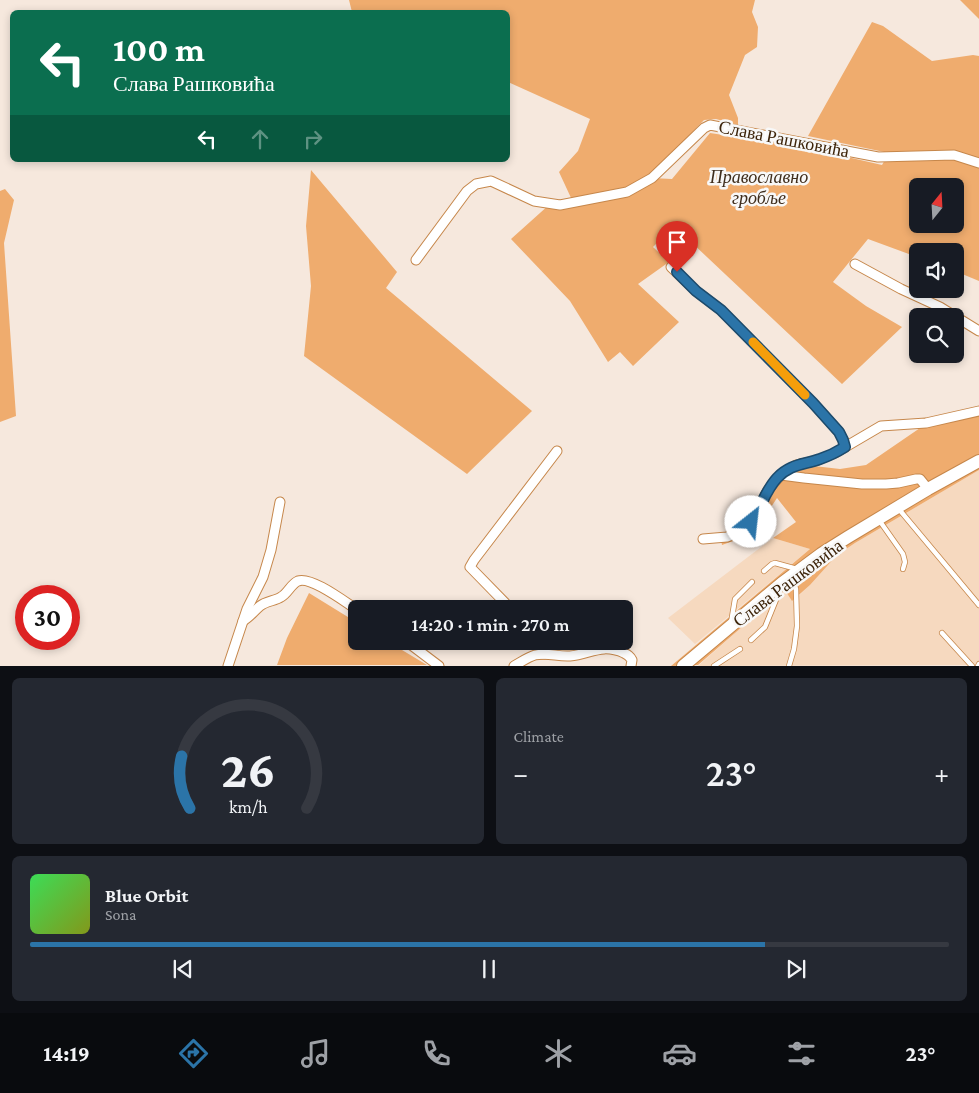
<!DOCTYPE html>
<html lang="en">
<head>
<meta charset="utf-8">
<style>
  :root { --surface:#171b24; --page:#242831; --text:#f1f3f6; --muted:#9ea1a6; --line:#363941; --accent:#2b74a8 }
  body { margin:0; font-family:"Crimson Pro",serif; background:var(--page); color:var(--text); height:100vh; display:flex; flex-direction:column; font-size:19px; white-space:nowrap }
  * { box-sizing:border-box; margin:0 }
  p { font-size:16px; color:var(--muted) }
  .icon { flex:none; width:28px; height:28px; fill:none; stroke:currentColor; stroke-width:2; stroke-linecap:round; stroke-linejoin:round }
  .map { position:relative; height:666px; overflow:hidden }
  .details { display:flex; flex-direction:column; gap:12px; padding:12px; background:#0d0f14; flex:1 }
  .details>* { flex:none }
  .top-card { position:absolute; left:10px; top:10px; width:500px; height:152px; border-radius:8px; box-shadow:0 2px 8px #0003; background:#0b6e4f; color:#fff; overflow:hidden }
  .needle { width:32px; rotate:18deg }
  .controls { position:absolute; left:909px; top:178px; display:grid; gap:10px }
  .controls a { display:grid; place-items:center; width:55px; height:55px; border-radius:8px; background:var(--surface); box-shadow:0 2px 8px #0003; font-size:25px }
  .speed { position:absolute; left:15px; top:585px; display:flex; gap:10px; font-size:25px; font-weight:700; text-align:center }
  .speed>* { display:grid; place-content:center; width:65px; height:65px; border-radius:50%; background:var(--surface); box-shadow:0 2px 8px #0003; line-height:1 }
  .speed .limit { border:8px solid #d22; background:#fff; color:#111 }
  .pin { position:absolute; display:grid; place-items:center; width:42px; height:42px; color:#fff; margin:-51px -21px; border-radius:50% 50% 50% 0; rotate:-45deg; box-shadow:0 0 5px #0007 }
  .pin .icon { rotate:45deg }
  .me { position:absolute; width:55px; margin:-28px; rotate:29deg; stroke-linejoin:round; filter:drop-shadow(0 0 4px #0008) }
  .turn { display:flex; align-items:center; gap:18px; height:105px; padding:0 20px; font-size:22px }
  .turn .icon { width:65px; height:65px; stroke-width:2.5 }
  .turn b { display:block; font-size:35px; line-height:42px }
  .lanes { display:flex; align-items:center; height:48px; padding:0 20px; background:#0003; justify-content:center; gap:25px; direction:ltr }
  .lanes .off { opacity:.35 }
  .big { font-size:38px; font-weight:600; line-height:1.1 }
  .details .card { flex:1; display:flex; flex-direction:column; justify-content:center; gap:8px; min-width:0; padding:0 18px; border-radius:8px; background:var(--page) }
  .details .dial { align-items:center; gap:0 }
  .dial svg { height:130px; overflow:visible; fill:none; stroke:var(--line); stroke-width:7; stroke-linecap:round; text-anchor:middle }
  .dial text { fill:var(--text); stroke:none }
  .song { display:flex; align-items:center; gap:15px }
  .cover { width:60px; height:60px; border-radius:8px; background:linear-gradient(135deg,hsl(130 70% 55%),hsl(70 70% 35%)) }
  .played { height:5px; border-radius:2px; background:linear-gradient(90deg,var(--accent) 80%,var(--line) 80%) }
  .keys { display:flex; justify-content:space-around; direction:ltr }
  .heat { display:flex; justify-content:space-between; align-items:center; font-size:28px; direction:ltr }
  .details .tiles { flex:1; display:grid; gap:12px; grid-template-columns:1fr 1fr }
  .card:last-child { grid-column:span 2 }
  .trip { position:absolute; left:348px; top:600px; width:285px; height:50px; border-radius:8px; background:var(--surface); box-shadow:0 2px 8px #0003; font-weight:600; line-height:50px; text-align:center }
  .tab-bar { display:flex; height:80px; justify-content:space-around; align-items:center; background:#090b0e; color:var(--muted) }
  .tab-bar .icon { width:35px; height:35px }
  .tab-bar .selected { color:var(--accent) }
  .tab-bar b { font-size:22px; color:var(--text) }
  .map>svg:first-child { display:block }
</style>
</head>
<body>
<div class="map">
<svg width="979" height="666" viewBox="0 0 979 666">
  <rect width="100%" height="100%" fill="#f6e8dd"/>
  <!-- built -->
  <g fill="#f6d9bf">
    <path d="M 979,470 L 979,665 L 698,666 L 785,589 L 793,601 L 810,585 L 837,555 L 855,543 Z"/>
    <path d="M 773,538 L 810,549 L 695,644 L 668,618 Z"/>
  </g>
  <!-- green -->
  <g fill="#efac6e" fill-rule="evenodd">
    <path d="M 349,0 L 755,0 L 752,12 L 758,27 L 757,47 L 745,55 L 729,95 L 738,118 L 738,125 L 716,119 L 704,120 L 651,175 L 628,187 L 572,200 L 559,172 L 578,151 L 590,119 L 508,82 L 508,12 L 352,12 Z"/>
    <path d="M 960,0 L 979,0 L 979,19 Z"/>
    <path d="M 872,22 L 883,26 L 932,61 L 973,55 L 979,56 L 979,281 L 955,271 L 955,251 L 918,251 L 917,257 L 868,239 L 833,282 L 866,306 L 902,327 L 842,384 L 674,226 L 653,247 L 669,262 L 638,284 L 679,322 L 633,366 L 620,352 L 608,362 L 570,301 L 511,239 L 550,204 L 629,191 L 652,178 L 672,179 L 710,133 L 808,148 L 882,165 L 889,153 L 808,136 ZM 918,186 L 955,186 L 955,224 L 918,224 Z"/>
    <path d="M 311,170 L 397,272 L 386,288 L 532,411 L 467,474 L 304,356 L 311,286 L 306,226 Z"/>
    <path d="M 5,189 L 14,200 L 4,243 L 16,416 L 0,422 L 0,191 Z"/>
    <path d="M 979,411 L 979,470 L 855,543 L 837,555 L 810,585 L 792,601 L 785,590 L 698,665 L 671,666 L 810,549 L 773,538 L 796,522 L 777,498 L 758,527 L 747,536 L 722,545 L 720,535 L 733,531 L 742,525 L 762,490 L 783,467 L 800,458 L 805,465 L 840,469 L 866,465 L 920,428 L 932,422 Z"/>
    <path d="M 309,593 L 356,622 L 356,641 L 387,641 L 427,665 L 277,665 L 287,638 Z"/>
  </g>
  <g fill="none" stroke-linecap="round" stroke-linejoin="round">
    <!-- service casing -->
    <g stroke="#c6874b" stroke-width="6">
      <g id="service">
        <path d="M 898,508 L 979,605"/>
        <path d="M 879,520 L 903,554 L 905,562 L 903,569"/>
        <path d="M 764,571 L 772,564 L 775,563 L 797,569"/>
        <path d="M 731,623 L 735,599 L 752,582"/>
        <path d="M 942,633 L 972,666"/>
        <path d="M 751,640 L 765,627 L 780,590"/>
        <path d="M 714,666 L 740,649"/>
        <path d="M 789,666 L 794,649 L 797,626 L 796,589 L 792,577"/>
        <path d="M 978,666 L 979,664"/>
      </g>
    </g>
    <!-- minor casing -->
    <g stroke="#c6874b" stroke-width="11">
      <g id="minor">
        <path d="M 416,260 L 467,191 L 476,184 L 491,181 L 534,201 L 560,205 L 627,192 L 652,178 L 704,128 L 710,125 L 878,157 L 954,155 L 979,163"/>
        <path d="M 855,264 L 901,289 L 940,307 L 979,331"/>
        <path d="M 671,267 L 696,291 L 721,310 L 813,403 L 839,432 L 843,440 L 845,447"/>
        <path d="M 781,475 L 804,478 L 862,484 L 886,484 L 898,483 L 916,479 L 920,479 L 928,489"/>
        <path d="M 703,539 L 727,537 L 735,534 L 747,527 L 756,515 L 768,490 L 774,483 L 781,475 L 796,465 L 818,460 L 835,453 L 881,426 L 926,423 L 979,411"/>
        <path d="M 511,609 L 470,567 L 474,560 L 557,451"/>
        <path d="M 243,621 C 250,617 254,611 260,606 C 266,601 275,601 281,597 C 288,593 291,584 298,581 C 311,576 345,602 356,609"/>
        <path d="M 406,641 L 439,666"/>
        <path d="M 543,654 L 543,641"/>
        <path d="M 228,666 L 247,609 L 263,577 L 271,550 L 280,502"/>
        <path d="M 514,666 C 521,662 528,657 535,655 C 547,652 558,657 570,656 C 591,654 601,643 624,653 C 628,655 630,656 632,660 L 631,666"/>
      </g>
    </g>
    <!-- secondary casing -->
    <g stroke="#c6874b" stroke-width="14">
      <path id="secondary" d="M 683,666 L 782,583 L 821,554 L 848,537 L 928,489 L 979,461"/>
    </g>
    <!-- service -->
    <use href="#service" stroke="#fff" stroke-width="4.5"/>
    <!-- minor -->
    <use href="#minor" stroke="#fff" stroke-width="9"/>
    <!-- secondary -->
    <use href="#secondary" stroke="#fff" stroke-width="12"/>
  </g>
  <g fill="none" stroke-linecap="round" stroke-linejoin="round">
    <!-- route casing -->
    <g stroke="#1c4b6d" stroke-width="12">
      <path id="route" d="M 677,272 L 696,291 L 721,310 L 813,403 L 839,432 L 843,440 L 845,447 C 837,452 829,456 820,459 C 803,465 790,464 777,478 C 765,491 761,508 751,522"/>
    </g>
    <!-- route -->
    <use href="#route" stroke="#2b74a8" stroke-width="9"/>
    <!-- slow -->
    <path stroke="#f59e0b" stroke-width="9" d="M 753,342 L 805,395"/>
  </g>
  <g text-anchor="middle" dominant-baseline="central" stroke-width="5" stroke-linejoin="round" paint-order="stroke">
    <!-- street labels -->
    <g font-size="18" fill="#3d240a" stroke="#f8f8f8">
      <text transform="translate(784 139) rotate(11)">Слава Рашковића</text>
      <text transform="translate(788 583) rotate(-37)">Слава Рашковића</text>
    </g>
    <!-- park labels -->
    <g font-size="18" font-style="italic" fill="#3f2d1c" stroke="#f8f8f8">
      <text x="759" y="177">Православно<tspan x="759" dy="21">гробље</tspan></text>
    </g>
  </g>
</svg>
<div class="controls">
<a><svg class="needle" viewBox="-14 -14 28 28"><path d="M0-13l5 13h-10z" fill="#e53935"/><path d="M0 13l5-13h-10z" fill="#9ea1a6"/></svg></a>
<a><svg class="icon" aria-label="sound" viewBox="0 0 24 24"><path d="M4 9h4l5-4v14l-5-4H4zM17 9q2 3 0 6"/></svg></a>
<a><svg class="icon" aria-label="search" viewBox="0 0 24 24"><circle cx="10" cy="10" r="6"/><path d="M15 15l6 6"/></svg></a>
</div>
<div class="speed"><div class="limit">30</div></div>
<div class="pin" style="left:677px;top:272px;background:#d93025"><svg class="icon" aria-label="arrive" viewBox="0 0 24 24"><path d="M6 21V4h12l-3 4 3 4H6"/></svg></div>
<svg class="me" style="left:751px;top:522px" viewBox="-20 -20 40 40"><circle r="19" fill="#fff"/><path d="M0-13L10 11 0 6-10 11z" fill="#2b74a8"/></svg>
<div class="trip">14:20 · 1 min · 270 m</div>
<div class="top-card">
<div class="turn"><svg class="icon" aria-label="left" viewBox="0 0 24 24"><path d="M17 20v-9H6M10 6l-5 5 5 5"/></svg><div><b>100 m</b>Слава Рашковића</div></div>
<div class="lanes"><svg class="icon" aria-label="left" viewBox="0 0 24 24"><path d="M17 20v-9H6M10 6l-5 5 5 5"/></svg><svg class="icon off" aria-label="ahead" viewBox="0 0 24 24"><path d="M12 20V5M6 11l6-6 6 6"/></svg><svg class="icon off" aria-label="right" viewBox="0 0 24 24"><path d="M7 20v-9h11M14 6l5 5-5 5"/></svg></div>
</div>
</div>
<section class="details">
<div class="tiles">
<div class="card dial"><svg viewBox="0 0 100 80">
<path d="M14 69A42 42 0 1 1 86 69"/>
<path d="M14 69A42 42 0 0 1 9 37" stroke="#2b74a8"/>
<text x="50" y="56" font-size="32" font-weight="700">26</text>
<text x="50" y="72" font-size="11">km/h</text>
</svg></div>
<div class="card"><p>Climate</p>
<div class="heat"><a>−</a><b class="big">23°</b><a>+</a></div>
</div>
<div class="card">
<div class="song"><i class="cover"></i><div><b>Blue Orbit</b><p>Sona</p></div></div>
<div class="played"></div>
<div class="keys"><svg class="icon" aria-label="previous" viewBox="0 0 24 24"><path d="M18 5L8 12l10 7zM5 5v14"/></svg><svg class="icon" aria-label="pause" viewBox="0 0 24 24"><path d="M8 5v14M16 5v14"/></svg><svg class="icon" aria-label="next" viewBox="0 0 24 24"><path d="M6 5l10 7-10 7zM19 5v14"/></svg></div>
</div>
</div>
</section>
<nav class="tab-bar">
<b>14:19</b>
<svg class="icon selected" aria-label="directions" viewBox="0 0 24 24"><path d="M12 3l9 9-9 9-9-9zM9 14v-3h6M13 9l2 2-2 2"/></svg>
<svg class="icon" aria-label="music" viewBox="0 0 24 24"><path d="M9 18V5l10-2v13"/><circle cx="6" cy="18" r="3"/><circle cx="16" cy="16" r="3"/></svg>
<svg class="icon" aria-label="phone" viewBox="0 0 24 24"><path d="M5 4h4l2 5-3 2q2 4 5 5l2-3 5 2v4C11 20 4 13 5 4z"/></svg>
<svg class="icon" aria-label="climate" viewBox="0 0 24 24"><path d="M12 3v18M4 7l16 10M4 17L20 7"/></svg>
<svg class="icon" aria-label="car" viewBox="0 0 24 24"><path d="M5 17H2v-5l4-1 3-4h7l3 4 3 1v5h-3M9 17h6M6 11h13"/><circle cx="7" cy="17" r="2"/><circle cx="17" cy="17" r="2"/></svg>
<svg class="icon" aria-label="filters" viewBox="0 0 24 24"><path d="M4 7h16M4 17h16"/><circle cx="9" cy="7" r="2"/><circle cx="15" cy="17" r="2"/></svg>
<b>23°</b>
</nav>
</body>
</html>
